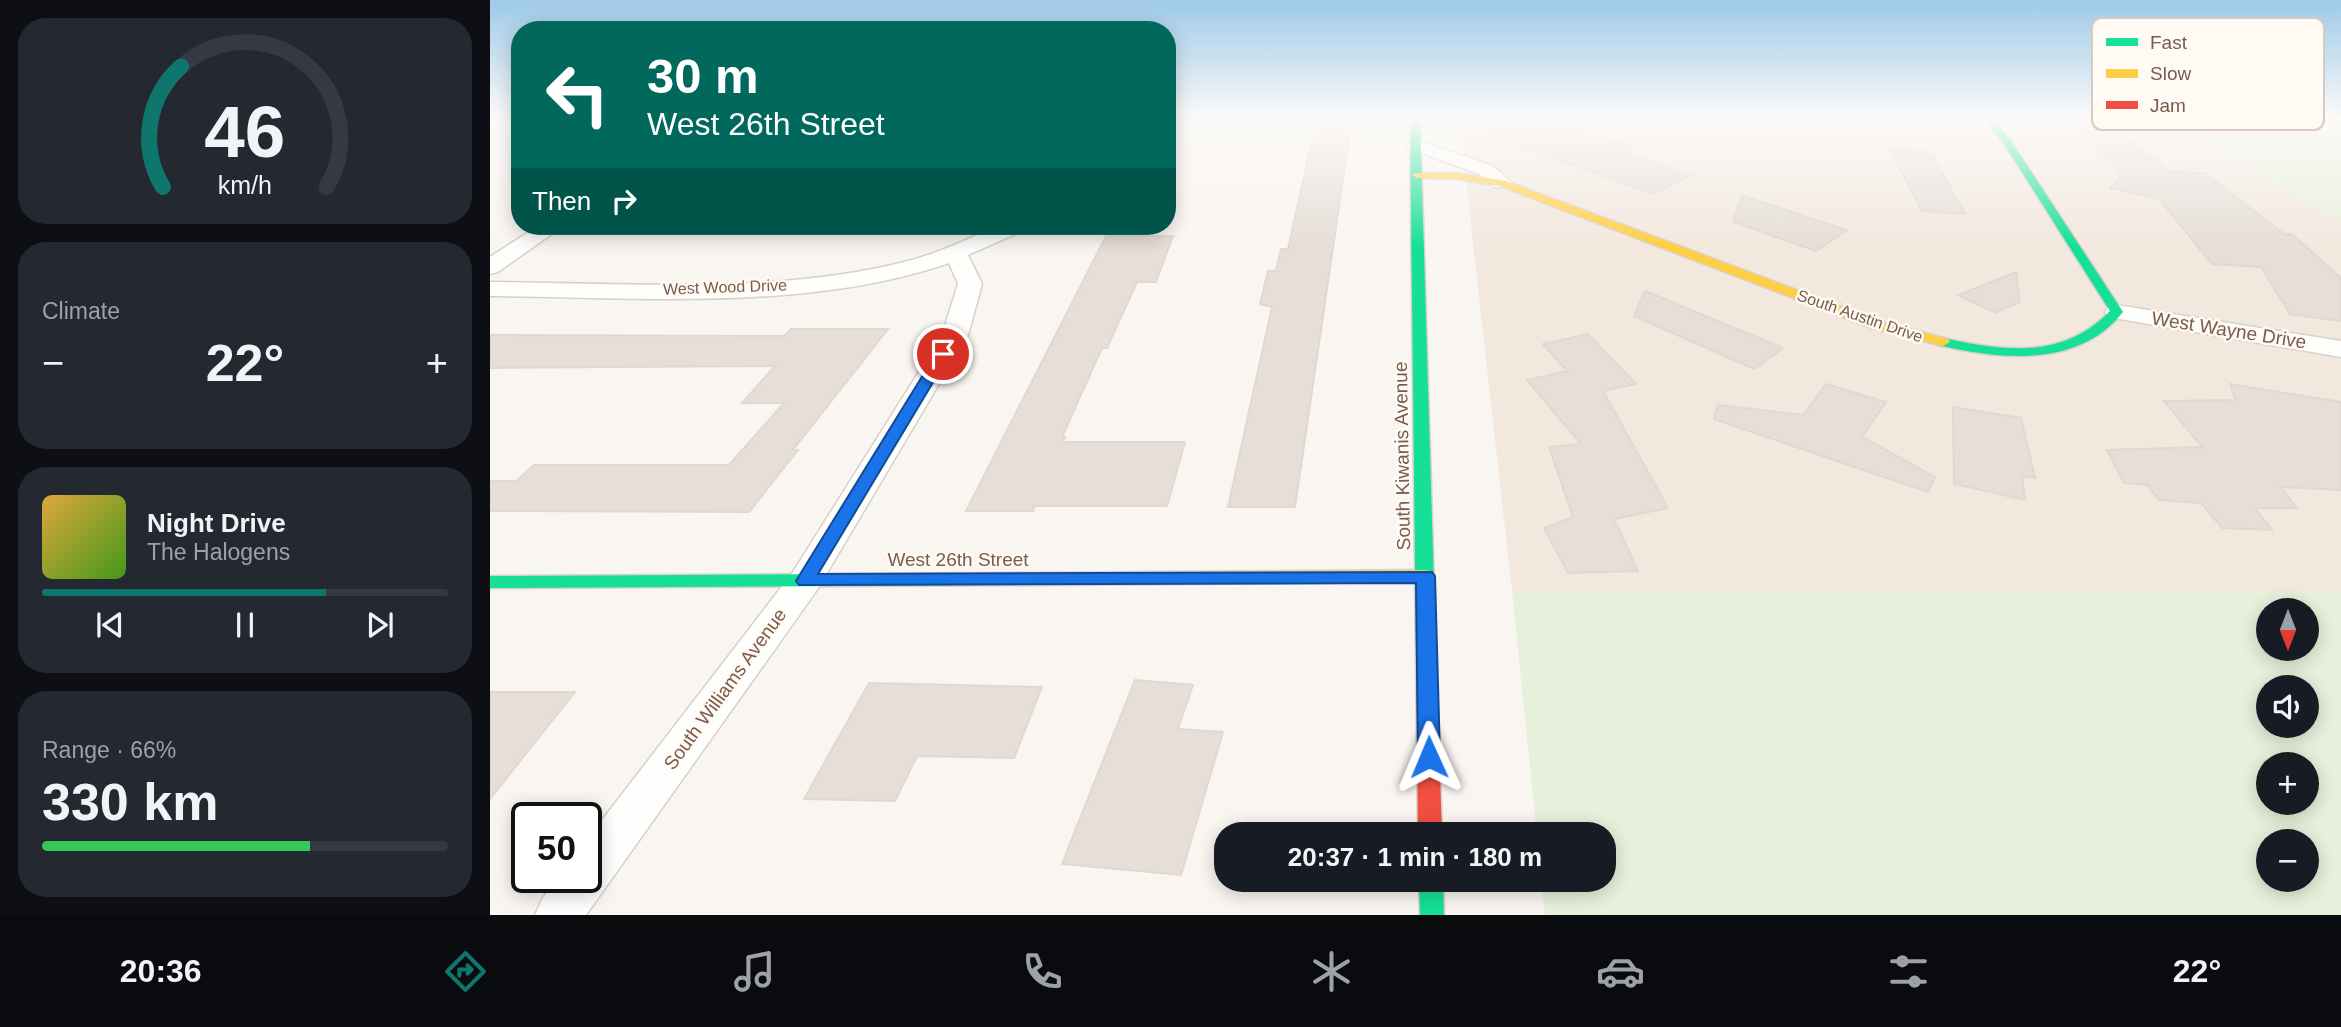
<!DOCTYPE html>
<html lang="en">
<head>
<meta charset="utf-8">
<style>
  :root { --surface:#171b24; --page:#242831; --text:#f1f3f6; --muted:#9ea1a6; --line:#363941; --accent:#0f766e }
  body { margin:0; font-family:Helvetica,sans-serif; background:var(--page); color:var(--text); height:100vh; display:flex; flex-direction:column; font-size:26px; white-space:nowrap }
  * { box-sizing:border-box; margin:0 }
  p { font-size:23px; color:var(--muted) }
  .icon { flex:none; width:38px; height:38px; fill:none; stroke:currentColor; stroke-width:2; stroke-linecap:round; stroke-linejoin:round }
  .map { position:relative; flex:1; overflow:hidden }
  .drawer { display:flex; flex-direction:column; gap:18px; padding:18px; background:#0d0f14; width:490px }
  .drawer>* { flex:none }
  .guide { position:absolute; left:21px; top:21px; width:665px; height:214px; border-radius:28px; box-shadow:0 4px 18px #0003; background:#00695c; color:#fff; overflow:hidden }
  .needle { width:46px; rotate:180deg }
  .fabs { position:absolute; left:1766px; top:598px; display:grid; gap:14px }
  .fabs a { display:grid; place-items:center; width:63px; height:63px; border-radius:50%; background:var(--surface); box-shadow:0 4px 18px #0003; font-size:35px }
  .speed { position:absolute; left:21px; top:802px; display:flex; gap:14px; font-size:35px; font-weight:700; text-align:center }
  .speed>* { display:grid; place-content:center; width:91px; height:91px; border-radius:50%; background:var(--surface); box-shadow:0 4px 18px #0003; line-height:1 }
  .speed .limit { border:4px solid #111; border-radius:10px; background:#fff; color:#111 }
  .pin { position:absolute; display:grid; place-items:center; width:60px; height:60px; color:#fff; margin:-30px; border:4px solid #fff; border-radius:50%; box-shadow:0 2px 7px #0007 }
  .me { position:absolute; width:77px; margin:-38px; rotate:359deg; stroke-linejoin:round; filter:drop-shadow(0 0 5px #0008) }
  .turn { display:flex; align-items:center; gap:24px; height:147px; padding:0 21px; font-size:32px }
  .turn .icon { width:91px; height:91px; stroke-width:2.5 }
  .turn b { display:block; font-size:49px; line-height:60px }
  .then { display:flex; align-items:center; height:66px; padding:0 21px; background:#0003; gap:14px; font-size:26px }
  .big { font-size:52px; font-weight:700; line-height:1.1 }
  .drawer .tile { flex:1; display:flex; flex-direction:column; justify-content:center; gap:10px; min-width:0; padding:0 24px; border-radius:28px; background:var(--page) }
  .drawer .dial { align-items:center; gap:0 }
  .dial svg { height:182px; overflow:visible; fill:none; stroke:var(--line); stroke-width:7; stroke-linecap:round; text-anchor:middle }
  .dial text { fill:var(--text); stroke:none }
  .song { display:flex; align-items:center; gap:21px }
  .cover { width:84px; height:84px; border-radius:10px; background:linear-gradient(135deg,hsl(40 70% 55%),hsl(100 70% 35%)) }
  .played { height:7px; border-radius:4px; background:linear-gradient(90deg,var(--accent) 70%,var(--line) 70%) }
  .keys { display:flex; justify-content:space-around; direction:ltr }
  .heat { display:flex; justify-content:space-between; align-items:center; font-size:38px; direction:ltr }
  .charge { height:10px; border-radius:5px; background:linear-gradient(90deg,#34c759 66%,var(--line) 0) }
  .trip { position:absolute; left:724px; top:822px; width:402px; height:70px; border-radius:28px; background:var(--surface); box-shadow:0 4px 18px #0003; font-weight:700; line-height:70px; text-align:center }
  .tab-bar { display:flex; height:112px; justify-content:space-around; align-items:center; background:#090b0e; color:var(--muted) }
  .tab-bar .icon { width:49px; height:49px }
  .tab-bar .on { color:var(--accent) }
  .tab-bar b { font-size:32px; color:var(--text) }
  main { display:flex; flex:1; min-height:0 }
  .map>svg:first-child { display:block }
</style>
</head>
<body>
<main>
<section class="drawer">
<div class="tile dial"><svg viewBox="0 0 100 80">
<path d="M14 69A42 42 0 1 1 86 69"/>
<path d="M14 69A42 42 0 0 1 22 16" stroke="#0f766e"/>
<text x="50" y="56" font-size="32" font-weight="700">46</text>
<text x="50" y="72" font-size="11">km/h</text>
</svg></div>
<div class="tile"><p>Climate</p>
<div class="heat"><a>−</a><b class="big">22°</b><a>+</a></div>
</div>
<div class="tile">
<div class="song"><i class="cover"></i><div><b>Night Drive</b><p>The Halogens</p></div></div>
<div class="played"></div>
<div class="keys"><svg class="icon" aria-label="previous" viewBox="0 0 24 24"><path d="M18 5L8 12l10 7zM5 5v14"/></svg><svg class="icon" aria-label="pause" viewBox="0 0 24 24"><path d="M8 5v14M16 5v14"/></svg><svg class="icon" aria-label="next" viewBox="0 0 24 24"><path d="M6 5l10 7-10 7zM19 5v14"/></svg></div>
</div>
<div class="tile"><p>Range · 66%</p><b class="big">330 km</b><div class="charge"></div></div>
</section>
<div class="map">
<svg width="1851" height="915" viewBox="0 0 1851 915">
  <rect width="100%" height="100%" fill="#f9f5f0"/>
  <!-- residential -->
  <path fill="#f2e8de" d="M 969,118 L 1674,118 L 1851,222 L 1851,593 L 1022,591 Z"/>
  <!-- green -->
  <g fill="#e7f0db" fill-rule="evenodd">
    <path d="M 1674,118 L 1851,118 L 1851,222 Z"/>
    <path d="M 1022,591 L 1851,593 L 1851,915 L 1055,915 L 1051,880 L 1115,880 L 1115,835 L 1047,835 ZM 1778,611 L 1816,611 L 1816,649 L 1778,649 ZM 1778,688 L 1816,688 L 1816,726 L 1778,726 ZM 1778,765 L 1816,765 L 1816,803 L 1778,803 ZM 1778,842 L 1816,842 L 1816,880 L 1778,880 Z"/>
  </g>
  <!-- building -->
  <g fill="#e6ded7" stroke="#e2d8d2" stroke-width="2">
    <path d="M 827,118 L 862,118 L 805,507 L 738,507 L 782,307 L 770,304 L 778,271 L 786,271 L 791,249 L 798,249 Z"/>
    <path d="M 965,118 L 1056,118 L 1146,149 L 1135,153 L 1201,176 L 1163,194 L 965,122 Z"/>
    <path d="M 1574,118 L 1611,118 L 1680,172 L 1715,173 L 1794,234 L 1802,234 L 1851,278 L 1851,321 L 1800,314 L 1771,267 L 1722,264 L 1669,199 L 1620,188 L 1633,173 Z"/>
    <path d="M 1400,149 L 1440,151 L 1475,214 L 1432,211 Z"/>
    <path d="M 1252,195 L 1323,219 L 1357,230 L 1326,251 L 1243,222 Z"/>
    <path d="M 616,236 L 683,236 L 666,282 L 647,282 L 617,348 L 612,348 L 572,437 L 575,437 L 573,442 L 695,442 L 677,506 L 545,506 L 543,511 L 476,511 Z"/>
    <path d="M 1526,272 L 1530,302 L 1505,313 L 1468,295 Z"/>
    <path d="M 1155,291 L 1293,348 L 1264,369 L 1144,316 Z"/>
    <path d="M 301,329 L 398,329 L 303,450 L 308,450 L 259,512 L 0,511 L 0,481 L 26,481 L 44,465 L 239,465 L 294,403 L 252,403 L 285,366 L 0,368 L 0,335 L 294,336 Z"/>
    <path d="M 1098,334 L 1146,384 L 1113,391 L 1178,508 L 1124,519 L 1148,571 L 1078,573 L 1054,528 L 1083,517 L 1059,447 L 1091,444 L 1037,380 L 1077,371 L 1053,344 Z"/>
    <path d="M 1336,384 L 1396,402 L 1372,437 L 1445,477 L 1438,492 L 1224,419 L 1228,405 L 1313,415 Z"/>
    <path d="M 1740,384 L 1851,402 L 1851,490 L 1791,487 L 1807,508 L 1765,508 L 1782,530 L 1732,528 L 1711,503 L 1669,500 L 1657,485 L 1634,483 L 1617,450 L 1712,447 L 1674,401 L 1746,400 Z"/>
    <path d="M 1463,407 L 1531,418 L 1545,478 L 1532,476 L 1535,500 L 1464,484 Z"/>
    <path d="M 645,680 L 703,685 L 688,729 L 733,732 L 691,875 L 572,864 Z"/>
    <path d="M 379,683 L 552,687 L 524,758 L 427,756 L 405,801 L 314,799 Z"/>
    <path d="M 0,692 L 85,692 L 0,799 Z"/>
  </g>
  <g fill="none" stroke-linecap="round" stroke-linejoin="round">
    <!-- street casing -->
    <g stroke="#d7d1cb" stroke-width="3">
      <g id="street">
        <path d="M 926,140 L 1003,166 L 1022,183 L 1019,187 L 1005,187 L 989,174 L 920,149 L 917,145 L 920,141 Z"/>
        <path d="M 48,226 L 73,226 L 8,272 L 0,274 L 0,257 Z"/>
        <path d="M 507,226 L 535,226 L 532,231 L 478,255 L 492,284 L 478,335 L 327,590 L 96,915 L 45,915 L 52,899 L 69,877 L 96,877 L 96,841 L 303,572 L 452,335 L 468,284 L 459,263 C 317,312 148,297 0,296 L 0,282 C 133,283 289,295 418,261 C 449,253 478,239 507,226 Z"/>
        <path d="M 1627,305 L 1851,341 L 1851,357 L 1618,317 L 1615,312 L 1618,307 Z"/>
      </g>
    </g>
    <!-- fast casing -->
    <g stroke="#d9d2cb" stroke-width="3">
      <g id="fast">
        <path d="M 920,118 L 930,118 L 946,654 L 943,659 L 936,661 L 929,659 L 926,654 Z"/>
        <path d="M 1493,118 L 1503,118 L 1521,141 L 1633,312 C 1589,368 1511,360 1448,345 L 1446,342 L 1453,338 C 1515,351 1572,360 1620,311 L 1514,144 Z"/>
        <path d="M 534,573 L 540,574 L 543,579 L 540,584 L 534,585 L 0,588 L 0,576 Z"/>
        <path d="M 929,880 L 953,880 L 954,915 L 930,915 Z"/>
      </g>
    </g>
    <!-- slow casing -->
    <g stroke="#d9d2cb" stroke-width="3">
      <g id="slow">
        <path d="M 923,173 L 968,173 L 1016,181 L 1392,322 L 1458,339 L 1460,342 L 1453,346 L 1382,328 L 1010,186 L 968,179 L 927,178 L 922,175 Z"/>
        <path d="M 935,570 L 941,571 L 944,576 L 941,581 L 935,582 L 534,585 L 528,584 L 525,579 L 528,574 L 534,573 Z"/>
      </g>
    </g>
    <!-- jam casing -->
    <g stroke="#d9d2cb" stroke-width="3">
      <path id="jam" d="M 936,647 L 943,649 L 946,654 L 952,835 L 928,835 L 926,654 L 929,649 Z"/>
    </g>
    <!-- street -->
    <use href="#street" fill="#fefefd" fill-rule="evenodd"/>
    <!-- fast -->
    <use href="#fast" fill="#16e098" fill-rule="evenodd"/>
    <!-- slow -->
    <use href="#slow" fill="#ffcf43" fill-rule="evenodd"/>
    <!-- jam -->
    <use href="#jam" fill="#f24e42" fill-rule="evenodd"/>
  </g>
  <!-- sky -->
  <linearGradient id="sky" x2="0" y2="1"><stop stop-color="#9ec9e9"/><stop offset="0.48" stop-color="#fcfaf8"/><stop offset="1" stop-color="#fcfaf8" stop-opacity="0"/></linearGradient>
  <rect width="1851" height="246" fill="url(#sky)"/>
  <!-- route -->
  <path fill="#1a73e8" stroke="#114b97" stroke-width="2" d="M 453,350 L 460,354 L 328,574 L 942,572 L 945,576 L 950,757 L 947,764 L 939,766 L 931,764 L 928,757 L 926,583 L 309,585 L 306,581 L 309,576 L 446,354 Z"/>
  <g text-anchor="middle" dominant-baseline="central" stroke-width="5" stroke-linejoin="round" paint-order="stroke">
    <!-- far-street labels -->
    <g font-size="16" fill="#7a5c4d" stroke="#fffaf3">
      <text transform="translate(235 287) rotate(-2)">West Wood Drive</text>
      <text transform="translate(1370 316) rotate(19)">South Austin Drive</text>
    </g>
    <!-- street labels -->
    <g font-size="19" fill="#7a5c4d" stroke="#fffaf3">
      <text transform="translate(1739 330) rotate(9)">West Wayne Drive</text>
      <text transform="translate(912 456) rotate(-91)">South Kiwanis Avenue</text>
      <text x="468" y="559">West 26th Street</text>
      <text transform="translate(235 689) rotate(-54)">South Williams Avenue</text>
    </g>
  </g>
  <!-- legend -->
  <rect x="1602" y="18" width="232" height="112" rx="10" fill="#fffaf3" stroke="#d7cbc1" stroke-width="2"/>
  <rect x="1616" y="38" width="32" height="8" fill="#16e098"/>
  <rect x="1616" y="69" width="32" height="9" fill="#ffcf43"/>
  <rect x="1616" y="101" width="32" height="8" fill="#f24e42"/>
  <g font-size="19" fill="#7a5c4d">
    <text x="1660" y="49">Fast</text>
    <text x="1660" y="80">Slow</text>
    <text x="1660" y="112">Jam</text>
  </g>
</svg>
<div class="fabs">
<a><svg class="needle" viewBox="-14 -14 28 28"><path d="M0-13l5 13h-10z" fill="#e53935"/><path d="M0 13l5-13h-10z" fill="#9ea1a6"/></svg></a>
<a><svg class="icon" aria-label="sound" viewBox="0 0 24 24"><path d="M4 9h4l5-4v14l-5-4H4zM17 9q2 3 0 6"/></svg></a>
<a>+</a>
<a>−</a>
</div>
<div class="speed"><div class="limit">50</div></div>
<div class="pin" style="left:453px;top:354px;background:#d93025"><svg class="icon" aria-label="arrive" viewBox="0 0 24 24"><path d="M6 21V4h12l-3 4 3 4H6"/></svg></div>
<svg class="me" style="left:939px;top:757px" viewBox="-20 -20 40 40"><path d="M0-17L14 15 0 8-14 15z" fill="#1a73e8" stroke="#fff" stroke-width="4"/></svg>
<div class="trip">20:37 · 1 min · 180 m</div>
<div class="guide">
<div class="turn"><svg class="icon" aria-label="left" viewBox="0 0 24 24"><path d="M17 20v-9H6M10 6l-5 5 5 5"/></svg><div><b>30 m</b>West 26th Street</div></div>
<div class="then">Then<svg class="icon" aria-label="right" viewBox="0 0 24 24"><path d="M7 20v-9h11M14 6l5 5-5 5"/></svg></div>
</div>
</div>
</main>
<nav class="tab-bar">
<b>20:36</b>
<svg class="icon on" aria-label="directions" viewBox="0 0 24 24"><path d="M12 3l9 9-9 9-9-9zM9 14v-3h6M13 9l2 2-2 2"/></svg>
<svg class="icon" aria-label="music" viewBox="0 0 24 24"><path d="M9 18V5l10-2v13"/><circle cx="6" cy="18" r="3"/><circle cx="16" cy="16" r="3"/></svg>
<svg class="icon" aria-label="phone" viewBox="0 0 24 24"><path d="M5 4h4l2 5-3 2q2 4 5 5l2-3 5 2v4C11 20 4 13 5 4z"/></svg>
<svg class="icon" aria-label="climate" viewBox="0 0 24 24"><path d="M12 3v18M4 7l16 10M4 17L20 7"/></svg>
<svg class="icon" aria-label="car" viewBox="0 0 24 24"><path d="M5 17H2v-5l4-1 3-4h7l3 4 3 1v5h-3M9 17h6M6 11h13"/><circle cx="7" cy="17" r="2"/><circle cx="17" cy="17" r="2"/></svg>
<svg class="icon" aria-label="filters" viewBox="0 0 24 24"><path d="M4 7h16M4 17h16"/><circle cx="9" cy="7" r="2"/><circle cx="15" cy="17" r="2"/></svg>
<b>22°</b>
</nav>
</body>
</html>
